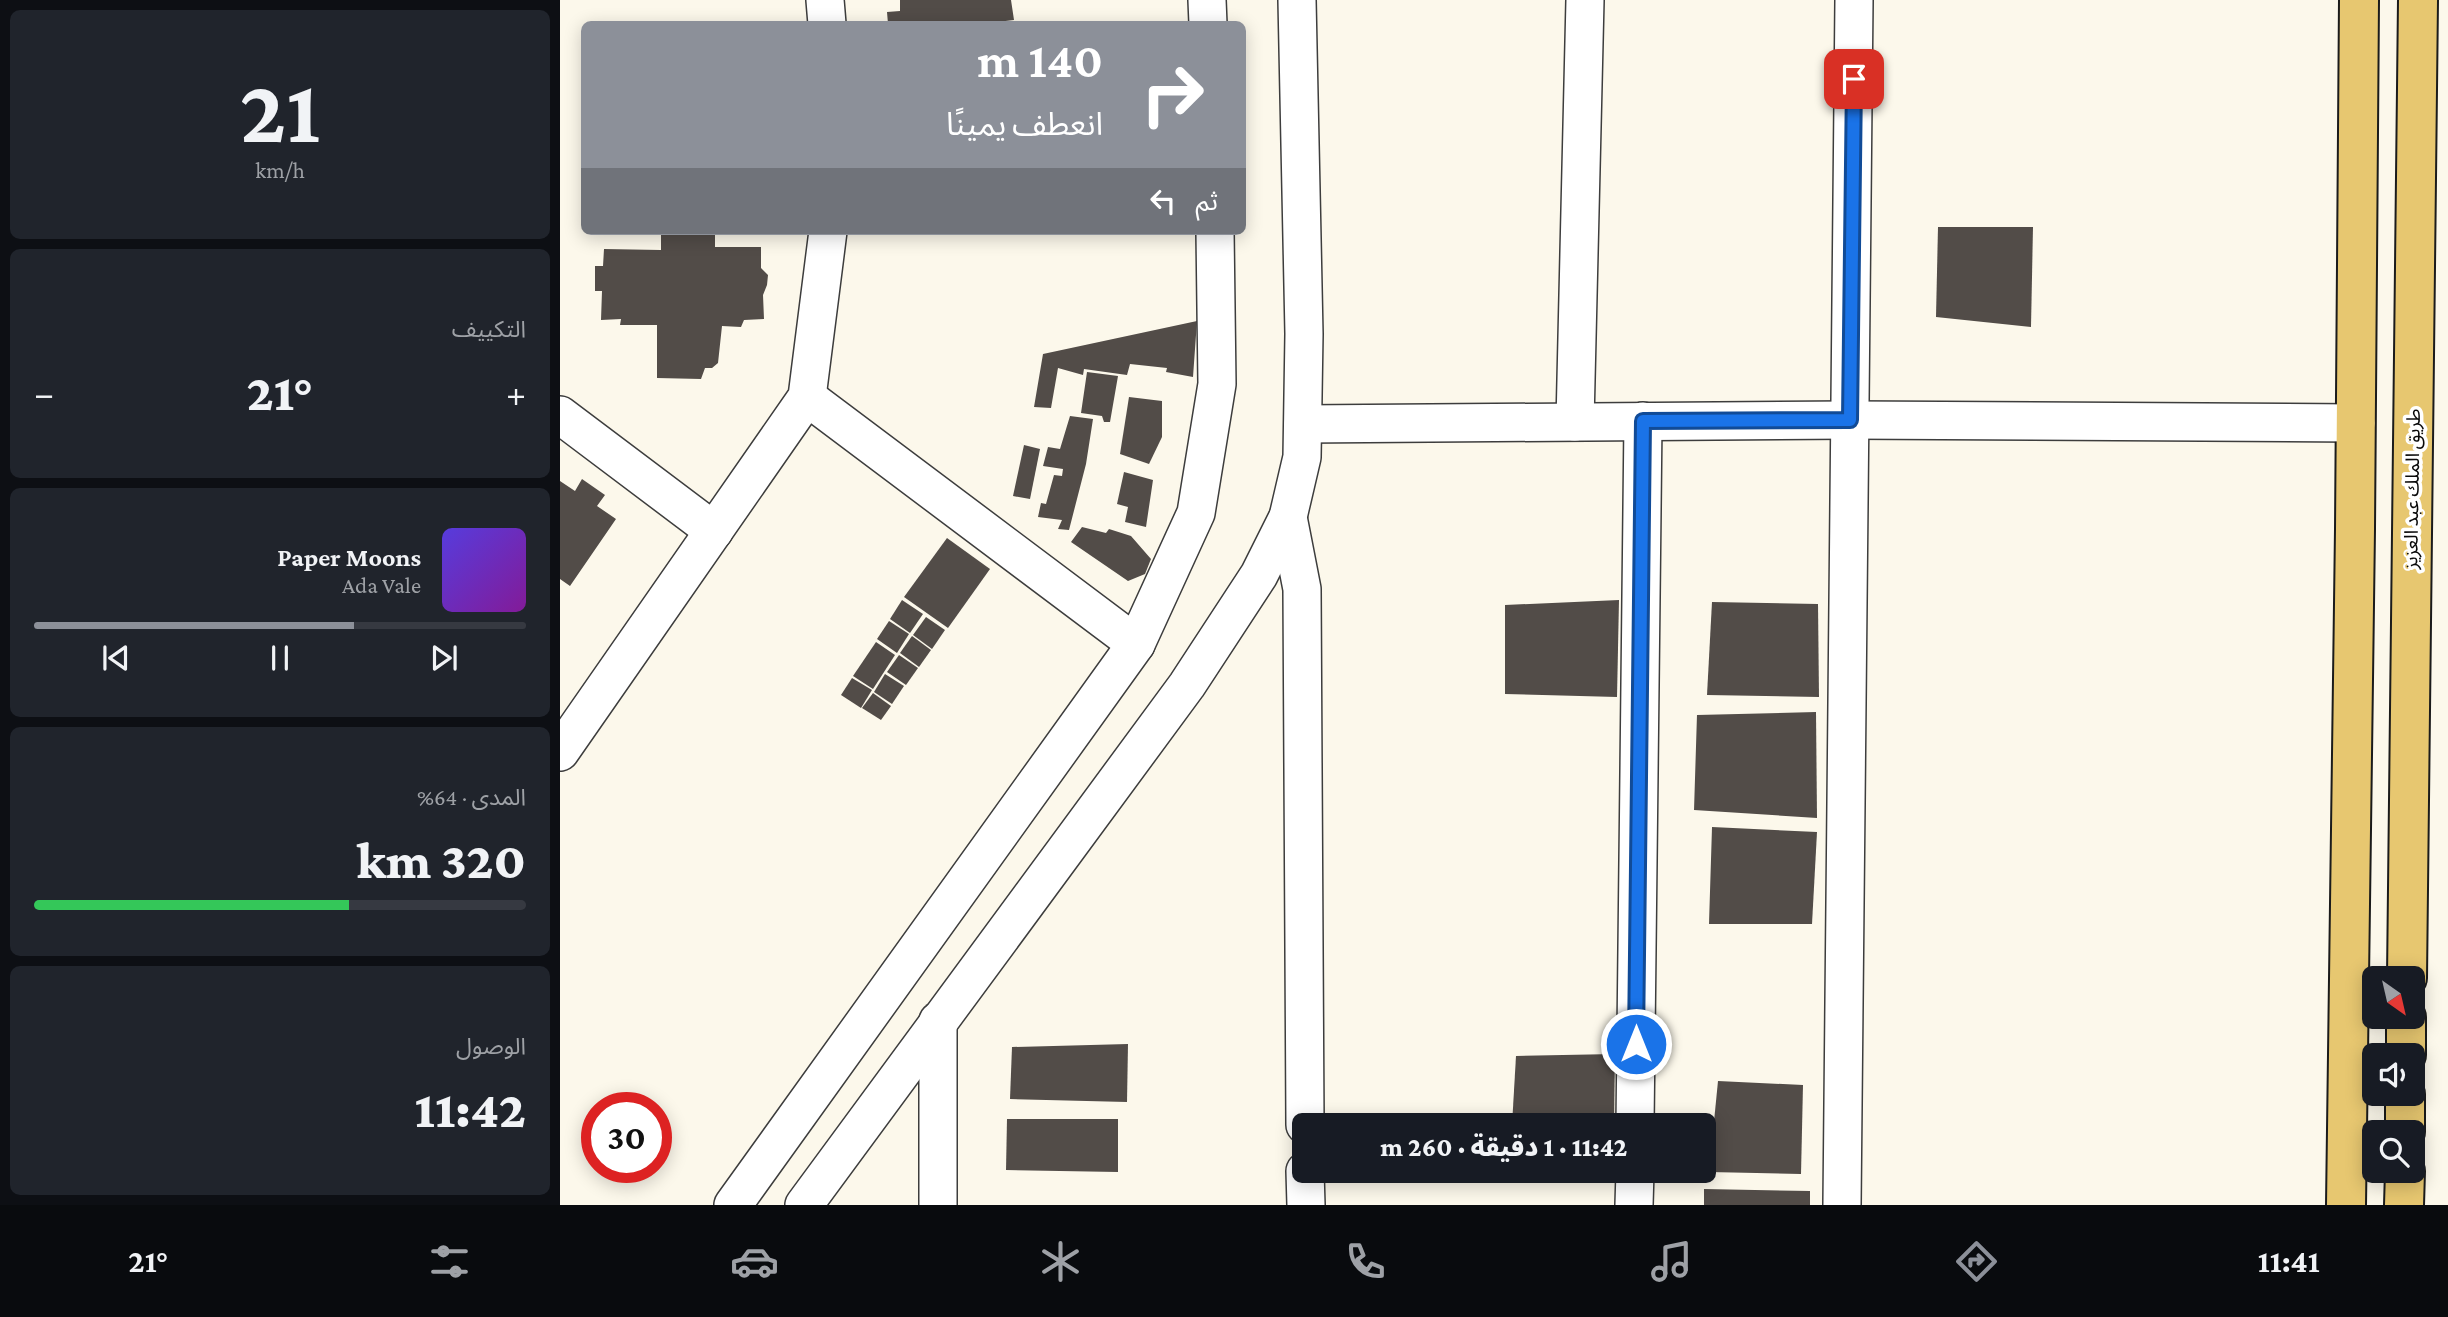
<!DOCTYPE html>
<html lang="ar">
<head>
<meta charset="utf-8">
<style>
  :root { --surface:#171b24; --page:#20242c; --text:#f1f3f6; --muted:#9ea1a6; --line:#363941; --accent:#8c9099 }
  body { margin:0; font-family:"Crimson Pro","Noto Sans Arabic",serif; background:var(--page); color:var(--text); direction:rtl; height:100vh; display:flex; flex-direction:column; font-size:26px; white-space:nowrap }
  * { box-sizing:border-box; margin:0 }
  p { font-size:23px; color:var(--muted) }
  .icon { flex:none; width:38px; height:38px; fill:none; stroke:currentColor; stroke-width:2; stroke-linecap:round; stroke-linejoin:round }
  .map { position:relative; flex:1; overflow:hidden; direction:ltr }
  .side { display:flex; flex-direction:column; gap:10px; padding:10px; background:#0d0f14; width:560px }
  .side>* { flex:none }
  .banner { position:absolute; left:21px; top:21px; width:665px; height:214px; border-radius:10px; box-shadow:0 4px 18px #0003; direction:rtl; background:#8c9099; color:#fff; overflow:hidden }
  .needle { width:46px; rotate:146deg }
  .controls { position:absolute; left:1802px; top:966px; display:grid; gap:14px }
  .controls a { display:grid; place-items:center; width:63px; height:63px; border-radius:10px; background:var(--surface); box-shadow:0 4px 18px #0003; font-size:35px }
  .speed { position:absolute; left:21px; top:1092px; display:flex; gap:14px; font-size:35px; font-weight:700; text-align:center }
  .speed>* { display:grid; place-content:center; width:91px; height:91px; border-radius:50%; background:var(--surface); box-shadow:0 4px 18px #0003; line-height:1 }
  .speed .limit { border:10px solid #d22; background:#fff; color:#111 }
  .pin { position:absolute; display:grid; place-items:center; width:60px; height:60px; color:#fff; margin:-30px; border-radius:14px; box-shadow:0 4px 10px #0006 }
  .me { position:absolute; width:77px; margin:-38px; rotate:0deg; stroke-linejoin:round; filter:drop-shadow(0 0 5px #0008) }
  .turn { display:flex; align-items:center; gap:24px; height:147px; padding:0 28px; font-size:32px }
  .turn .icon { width:91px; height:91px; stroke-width:2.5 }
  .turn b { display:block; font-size:49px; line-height:60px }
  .then { display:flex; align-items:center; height:66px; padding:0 28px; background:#0003; gap:14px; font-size:26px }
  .big { font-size:52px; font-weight:800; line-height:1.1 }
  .side .tile { flex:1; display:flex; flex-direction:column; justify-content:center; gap:10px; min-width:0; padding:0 24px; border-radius:10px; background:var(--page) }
  .side .dial { align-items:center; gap:0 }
  .dial b { font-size:91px; line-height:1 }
  .song { display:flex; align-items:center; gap:21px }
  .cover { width:84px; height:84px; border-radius:10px; background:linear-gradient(135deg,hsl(250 70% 55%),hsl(290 70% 35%)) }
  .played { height:7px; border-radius:4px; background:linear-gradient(90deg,var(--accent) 65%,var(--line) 65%) }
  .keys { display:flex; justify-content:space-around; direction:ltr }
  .heat { display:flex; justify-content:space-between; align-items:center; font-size:38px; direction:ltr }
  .charge { height:10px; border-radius:5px; background:linear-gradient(90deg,#34c759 64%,var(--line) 0) }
  .trip { position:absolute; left:732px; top:1113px; width:424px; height:70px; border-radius:10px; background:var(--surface); box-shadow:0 4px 18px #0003; font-weight:800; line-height:70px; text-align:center; direction:rtl }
  .menu { display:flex; height:112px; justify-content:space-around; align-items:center; background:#090b0e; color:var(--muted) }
  .menu .icon { width:49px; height:49px }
  .menu .on { color:var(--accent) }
  .menu b { font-size:32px; color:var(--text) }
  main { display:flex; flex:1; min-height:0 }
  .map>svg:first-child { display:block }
</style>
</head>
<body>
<main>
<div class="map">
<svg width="1888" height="1205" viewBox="0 0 1888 1205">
  <rect width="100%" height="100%" fill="#fcf8eb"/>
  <!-- building -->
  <g fill="#524c48">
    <path d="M 340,0 L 451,0 L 454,20 L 437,22 L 437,24 L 328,24 L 327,12 L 340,11 Z"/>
    <path d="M 1378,227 L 1473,227 L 1471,327 L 1376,317 Z"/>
    <path d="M 101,231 L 155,231 L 155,247 L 201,247 L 201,268 L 208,275 L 207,285 L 203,295 L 204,319 L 184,320 L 181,327 L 162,326 L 158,363 L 152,368 L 145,368 L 141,379 L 97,378 L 97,325 L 60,325 L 61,319 L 41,320 L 42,291 L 35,291 L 35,266 L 43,266 L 44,249 L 101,250 Z"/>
    <path d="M 637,321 L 633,377 L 606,372 L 607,368 L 570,364 L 567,375 L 524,369 L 523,375 L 498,368 L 491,408 L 474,407 L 483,354 Z"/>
    <path d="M 527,372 L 558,376 L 550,422 L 544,422 L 542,416 L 521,413 Z"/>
    <path d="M 569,397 L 602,401 L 602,437 L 589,464 L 560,454 Z"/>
    <path d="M 510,416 L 533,419 L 526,464 L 509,530 L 498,529 L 502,520 L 478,517 L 481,503 L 486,504 L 494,475 L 502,476 L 503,469 L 483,466 L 488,447 L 500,449 Z"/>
    <path d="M 464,445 L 480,449 L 470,499 L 453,496 Z"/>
    <path d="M 564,472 L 593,480 L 586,527 L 565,522 L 568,507 L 557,504 Z"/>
    <path d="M 22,479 L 45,495 L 37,506 L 56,519 L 10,586 L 0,579 L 0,481 L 15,491 Z"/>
    <path d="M 522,527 L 546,533 L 549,529 L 571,536 L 591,559 L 585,574 L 568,581 L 511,542 Z"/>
    <path d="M 387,538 L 430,569 L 388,628 L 344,597 Z"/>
    <path d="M 342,600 L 363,614 L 350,633 L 330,619 Z"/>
    <path d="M 1059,600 L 1057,697 L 945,694 L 945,605 Z"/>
    <path d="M 1152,602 L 1258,604 L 1259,697 L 1147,695 Z"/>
    <path d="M 366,617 L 385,630 L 372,649 L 353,635 Z"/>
    <path d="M 329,621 L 349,634 L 337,653 L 317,639 Z"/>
    <path d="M 352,636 L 371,650 L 359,667 L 340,653 Z"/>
    <path d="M 316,642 L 335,655 L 313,689 L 293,676 Z"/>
    <path d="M 339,655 L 358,668 L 346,685 L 327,672 Z"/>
    <path d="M 325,674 L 344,686 L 332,704 L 314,692 Z"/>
    <path d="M 292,678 L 312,690 L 301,708 L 281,695 Z"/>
    <path d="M 313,693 L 331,706 L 321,720 L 302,708 Z"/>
    <path d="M 1256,712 L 1257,818 L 1134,810 L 1137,715 Z"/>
    <path d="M 1152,827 L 1257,832 L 1252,924 L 1149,924 Z"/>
    <path d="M 568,1044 L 567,1102 L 450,1099 L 452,1047 Z"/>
    <path d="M 1055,1054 L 1054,1125 L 952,1125 L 956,1056 Z"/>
    <path d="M 1158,1081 L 1243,1085 L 1241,1174 L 1149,1172 Z"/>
    <path d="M 447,1119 L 558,1119 L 558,1172 L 446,1170 Z"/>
    <path d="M 1144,1189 L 1250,1191 L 1250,1205 L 1144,1205 Z"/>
  </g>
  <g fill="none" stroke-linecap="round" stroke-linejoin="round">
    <!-- minor casing -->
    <g stroke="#3d3d3d" stroke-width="40">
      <g id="minor">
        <path d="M 265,0 L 267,24"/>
        <path d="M 647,0 L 648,24"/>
        <path d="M 247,397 L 576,644"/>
        <path d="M 0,415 L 154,531"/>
        <path d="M 1015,422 L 1025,0"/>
        <path d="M 743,424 L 1290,420 L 1796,423"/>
        <path d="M 728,517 L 742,589 L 745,1125"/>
        <path d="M 0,752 L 247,397 L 268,231"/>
        <path d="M 378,1021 L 378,1205"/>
        <path d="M 1075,1125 L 1083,421"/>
        <path d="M 745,1171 L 746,1205"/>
        <path d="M 173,1205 L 576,644 L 636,513 L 657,384 L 655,231"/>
        <path d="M 244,1205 L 627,685 L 699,575 L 728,517 L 742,457 L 744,334 L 737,0"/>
        <path d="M 1074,1205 L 1075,1171"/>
        <path d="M 1282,1205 L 1294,0"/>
      </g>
    </g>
    <!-- major casing -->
    <g stroke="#1b1b1b" stroke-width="42">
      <g id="major">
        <path d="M 1847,978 L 1858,0"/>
        <path d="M 1846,1055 L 1846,1017"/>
        <path d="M 1845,1132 L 1845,1094"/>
        <path d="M 1786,1205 L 1795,529 L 1799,0"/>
        <path d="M 1844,1205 L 1845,1171"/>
      </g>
    </g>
    <!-- minor -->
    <use href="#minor" stroke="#fff" stroke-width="37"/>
    <!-- major -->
    <use href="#major" stroke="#e7c770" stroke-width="38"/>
  </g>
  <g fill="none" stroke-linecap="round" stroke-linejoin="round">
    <!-- route casing -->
    <g stroke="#114b97" stroke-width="18">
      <path id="route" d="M 1076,1044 L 1083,421 L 1290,420 L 1294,79"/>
    </g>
    <!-- route -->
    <use href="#route" stroke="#1a73e8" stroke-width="12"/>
  </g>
  <g text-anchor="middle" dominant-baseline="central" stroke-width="7" stroke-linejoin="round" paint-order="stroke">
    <!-- street labels -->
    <g font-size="19" fill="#0a0a0a" stroke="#fff">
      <text transform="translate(1852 489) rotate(-89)">طريق الملك عبد العزيز</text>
    </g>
  </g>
</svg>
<div class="controls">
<a><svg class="needle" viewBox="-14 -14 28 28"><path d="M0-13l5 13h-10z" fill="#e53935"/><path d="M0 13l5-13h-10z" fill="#9ea1a6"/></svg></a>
<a><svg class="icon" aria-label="sound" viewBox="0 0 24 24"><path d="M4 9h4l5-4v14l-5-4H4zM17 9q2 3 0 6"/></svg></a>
<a><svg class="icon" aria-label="search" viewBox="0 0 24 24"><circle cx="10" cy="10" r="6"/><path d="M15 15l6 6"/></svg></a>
</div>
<div class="speed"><div class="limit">30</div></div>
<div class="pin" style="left:1294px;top:79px;background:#d93025"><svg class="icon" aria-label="arrive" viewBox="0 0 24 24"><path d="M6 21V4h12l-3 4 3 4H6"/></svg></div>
<svg class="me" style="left:1076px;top:1044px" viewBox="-20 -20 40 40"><circle r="17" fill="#1a73e8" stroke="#fff" stroke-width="3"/><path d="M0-11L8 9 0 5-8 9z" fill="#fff"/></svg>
<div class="trip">11:42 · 1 دقيقة · 260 m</div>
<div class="banner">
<div class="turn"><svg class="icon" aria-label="right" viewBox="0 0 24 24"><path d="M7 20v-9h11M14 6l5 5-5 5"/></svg><div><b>140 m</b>انعطف يمينًا</div></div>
<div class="then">ثم<svg class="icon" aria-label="left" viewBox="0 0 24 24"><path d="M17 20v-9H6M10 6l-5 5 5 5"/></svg></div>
</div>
</div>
<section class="side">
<div class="tile dial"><b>21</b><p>km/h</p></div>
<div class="tile"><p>التكييف</p>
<div class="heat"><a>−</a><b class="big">21°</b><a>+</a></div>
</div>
<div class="tile">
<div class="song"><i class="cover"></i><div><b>Paper Moons</b><p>Ada Vale</p></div></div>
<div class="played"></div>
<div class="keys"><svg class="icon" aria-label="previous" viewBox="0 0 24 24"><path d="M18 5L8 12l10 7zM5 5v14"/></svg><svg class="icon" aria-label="pause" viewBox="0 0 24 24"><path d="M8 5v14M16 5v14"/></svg><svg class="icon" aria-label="next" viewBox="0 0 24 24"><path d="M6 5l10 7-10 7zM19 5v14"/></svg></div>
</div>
<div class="tile"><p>المدى · 64%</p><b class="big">320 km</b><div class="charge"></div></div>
<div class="tile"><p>الوصول</p><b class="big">11:42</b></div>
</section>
</main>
<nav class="menu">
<b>11:41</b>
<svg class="icon on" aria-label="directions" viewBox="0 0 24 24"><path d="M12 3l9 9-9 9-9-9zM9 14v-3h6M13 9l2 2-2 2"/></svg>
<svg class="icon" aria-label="music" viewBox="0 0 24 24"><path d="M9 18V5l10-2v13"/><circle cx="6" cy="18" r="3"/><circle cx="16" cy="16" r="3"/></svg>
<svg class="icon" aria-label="phone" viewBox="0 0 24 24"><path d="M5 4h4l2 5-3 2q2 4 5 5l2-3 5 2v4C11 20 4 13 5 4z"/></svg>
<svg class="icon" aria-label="climate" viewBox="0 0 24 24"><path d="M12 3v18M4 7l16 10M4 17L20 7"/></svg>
<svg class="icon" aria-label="car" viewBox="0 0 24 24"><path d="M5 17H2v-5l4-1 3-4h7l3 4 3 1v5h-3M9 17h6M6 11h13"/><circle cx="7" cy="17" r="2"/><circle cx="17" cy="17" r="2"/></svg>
<svg class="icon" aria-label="filters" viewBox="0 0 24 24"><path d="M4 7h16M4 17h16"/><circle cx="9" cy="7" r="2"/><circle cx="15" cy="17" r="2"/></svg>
<b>21°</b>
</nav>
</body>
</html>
